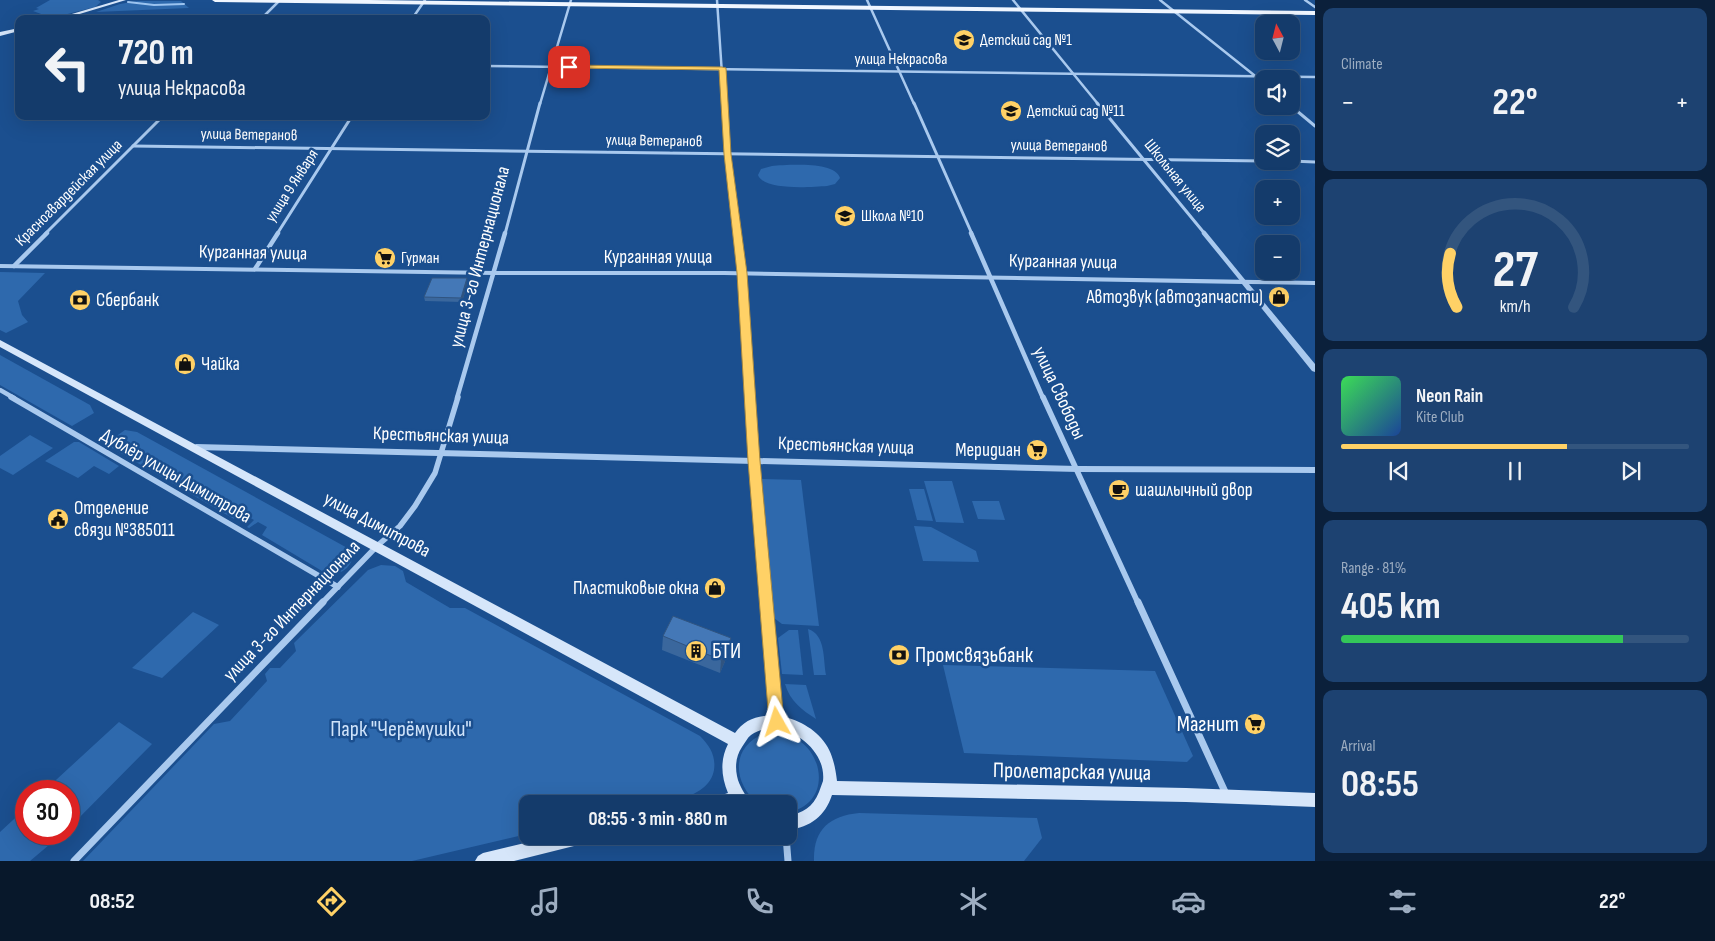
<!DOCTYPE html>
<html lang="en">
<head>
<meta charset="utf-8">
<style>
  :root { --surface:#143b6b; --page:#1d4271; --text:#f1f3f6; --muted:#9dadc1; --line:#33557e; --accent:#ffd166 }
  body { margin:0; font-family:"Sofia Sans Condensed",sans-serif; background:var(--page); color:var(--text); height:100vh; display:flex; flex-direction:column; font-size:19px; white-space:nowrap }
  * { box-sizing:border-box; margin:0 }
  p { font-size:16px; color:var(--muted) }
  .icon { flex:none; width:28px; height:28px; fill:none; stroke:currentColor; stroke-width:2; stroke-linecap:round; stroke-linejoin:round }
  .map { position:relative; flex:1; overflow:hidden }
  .drawer { display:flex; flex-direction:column; gap:8px; padding:8px; background:#0b203b; width:400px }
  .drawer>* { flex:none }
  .hud { position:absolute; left:15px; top:15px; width:475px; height:105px; border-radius:10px; box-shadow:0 5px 20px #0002,0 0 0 1px var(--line); background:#143b6b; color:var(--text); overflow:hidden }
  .needle { width:32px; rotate:353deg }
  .buttons { position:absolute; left:1255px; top:15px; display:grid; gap:10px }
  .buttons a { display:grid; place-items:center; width:45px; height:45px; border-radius:10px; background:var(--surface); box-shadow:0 5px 20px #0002,0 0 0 1px var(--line); font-size:25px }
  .speed { position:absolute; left:15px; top:780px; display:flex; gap:10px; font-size:25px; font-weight:700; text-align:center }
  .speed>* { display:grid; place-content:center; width:65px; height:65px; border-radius:50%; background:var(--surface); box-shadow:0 5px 20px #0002,0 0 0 1px var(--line); line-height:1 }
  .speed .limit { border:8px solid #d22; background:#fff; color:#111 }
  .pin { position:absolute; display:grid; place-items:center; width:42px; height:42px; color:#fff; margin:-21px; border-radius:10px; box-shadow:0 2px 8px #0006 }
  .me { position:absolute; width:55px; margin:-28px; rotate:354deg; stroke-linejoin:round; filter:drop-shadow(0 0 4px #0008) }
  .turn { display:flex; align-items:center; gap:18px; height:105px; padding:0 20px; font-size:22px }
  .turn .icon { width:65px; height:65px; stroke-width:2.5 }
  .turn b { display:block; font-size:35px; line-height:42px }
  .big { font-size:38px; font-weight:700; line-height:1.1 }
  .drawer .widget { flex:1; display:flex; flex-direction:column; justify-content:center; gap:8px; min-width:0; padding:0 18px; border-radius:10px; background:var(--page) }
  .drawer .dial { align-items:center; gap:0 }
  .dial svg { height:130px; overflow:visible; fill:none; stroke:var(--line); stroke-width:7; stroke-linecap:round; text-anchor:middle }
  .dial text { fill:var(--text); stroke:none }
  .song { display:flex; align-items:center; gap:15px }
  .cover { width:60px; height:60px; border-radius:8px; background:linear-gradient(135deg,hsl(130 70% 55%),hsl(220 70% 35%)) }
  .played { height:5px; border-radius:2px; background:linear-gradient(90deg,var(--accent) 65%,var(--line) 65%) }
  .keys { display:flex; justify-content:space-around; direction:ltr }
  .heat { display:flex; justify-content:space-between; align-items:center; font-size:28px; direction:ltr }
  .charge { height:8px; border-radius:4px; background:linear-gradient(90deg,#34c759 81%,var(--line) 0) }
  .trip { position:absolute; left:519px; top:795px; width:278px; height:50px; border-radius:10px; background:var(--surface); box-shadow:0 5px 20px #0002,0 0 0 1px var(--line); font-weight:700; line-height:50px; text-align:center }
  .menu { display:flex; height:80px; justify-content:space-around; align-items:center; background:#08182b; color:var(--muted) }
  .menu .icon { width:35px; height:35px }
  .menu .selected { color:var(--accent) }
  .menu b { font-size:22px; color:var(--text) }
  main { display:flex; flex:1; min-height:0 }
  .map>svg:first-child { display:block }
</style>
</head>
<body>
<main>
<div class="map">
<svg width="1315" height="861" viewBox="0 0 1315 861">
  <rect width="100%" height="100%" fill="#1b4f8f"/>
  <!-- green -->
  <g fill="#2e69ad">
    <path d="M 50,0 L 98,0 L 101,2 L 95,7 L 52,18 L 33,11 L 39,9 L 36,8 Z"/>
    <path d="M 137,1 L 181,1 L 189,8 L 96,12 L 120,4 Z"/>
    <path d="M 772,166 C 787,165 835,161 840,178 L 835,184 L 827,186 C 811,187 764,191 758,175 L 761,169 Z"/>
    <path d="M 0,272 L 45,273 L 18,301 L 22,315 L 28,322 L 6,333 L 0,330 Z"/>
    <path d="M 0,355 L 90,405 L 94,413 L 72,426 L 0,385 Z"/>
    <path d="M 125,430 L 137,432 L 351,550 C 357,564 341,577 327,574 L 262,535 L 267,527 L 258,522 L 249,528 L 247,527 L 254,520 L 243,514 L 234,519 L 105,444 Z"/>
    <path d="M 30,435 L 53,448 L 13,475 L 0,468 L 0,456 Z"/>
    <path d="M 74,442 L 79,442 L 119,466 L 109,474 L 94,466 L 78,478 L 45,461 Z"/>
    <path d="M 762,479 L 801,480 L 819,626 L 782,624 L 774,618 Z"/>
    <path d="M 924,481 L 952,481 L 964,523 L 936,522 Z"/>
    <path d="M 909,489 L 924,489 L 933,521 L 917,520 Z"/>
    <path d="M 972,501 L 999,501 L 1005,520 L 978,519 Z"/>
    <path d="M 914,526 L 931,527 L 976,551 L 979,562 L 923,561 Z"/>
    <path d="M 381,565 L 395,566 L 403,571 L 406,582 L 450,608 L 465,608 L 700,736 C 710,746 716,756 714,770 C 707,810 626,804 597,804 C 574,804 551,804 528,804 L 527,834 L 412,861 L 83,861 L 214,724 L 230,721 L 267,681 L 265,674 L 270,668 L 280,668 L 296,651 L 294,643 L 361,577 L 368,570 Z"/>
    <path d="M 193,612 L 219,625 L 162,678 L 132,668 Z"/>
    <path d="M 808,629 C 826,635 823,659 826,675 L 814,675 Z"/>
    <path d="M 789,630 L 798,630 L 803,675 L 782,674 L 778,638 Z"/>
    <path d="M 943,665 L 1155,671 L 1193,756 L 1187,762 L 964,753 Z"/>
    <path d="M 785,684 L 806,685 L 816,719 C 802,710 790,701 785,684 Z"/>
    <path d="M 119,722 L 152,744 L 69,828 L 69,791 L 44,791 Z"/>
    <path d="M 768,732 C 823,729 839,804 788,812 L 788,804 L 758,804 C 731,781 731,744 768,732 Z"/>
    <path d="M 26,808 L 26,834 L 62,834 L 30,861 L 0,861 L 0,832 Z"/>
    <path d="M 859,813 L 1037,818 L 1042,838 L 1024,861 L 814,861 C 813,830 829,816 859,813 Z"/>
  </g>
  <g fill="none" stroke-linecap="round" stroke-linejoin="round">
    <!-- stream -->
    <path stroke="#9cc4f0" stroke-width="2" d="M 128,2 L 154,5 L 184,4"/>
    <!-- minor-far4 -->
    <g stroke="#a9c9ee" stroke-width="2.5">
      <path d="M 717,0 L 724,104"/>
      <path d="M 867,0 L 914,104"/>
      <path d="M 1013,0 L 1098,104"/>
      <path d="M 1160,0 L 1264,83"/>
      <path d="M 1305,0 L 1315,7"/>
      <path d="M 261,19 L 280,0"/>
      <path d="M 412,19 L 425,0"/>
      <path d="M 486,66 L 1315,77"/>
      <path d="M 540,104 L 571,0"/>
    </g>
    <!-- minor-far3 -->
    <g stroke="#a9c9ee" stroke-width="3">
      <path d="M 724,103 L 727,155 L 737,234"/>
      <path d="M 914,103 L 972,234"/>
      <path d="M 1097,103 L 1205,234"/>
      <path d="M 1291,106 L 1315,126"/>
      <path d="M 133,146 L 1264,161"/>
      <path d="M 1291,161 L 1315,162"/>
      <path d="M 45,234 L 163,116"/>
      <path d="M 277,234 L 352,116"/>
      <path d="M 505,234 L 540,103"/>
    </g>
    <!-- minor-far2 -->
    <g stroke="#a9c9ee" stroke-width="4.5">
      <path d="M 737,233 L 742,273 L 750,398"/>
      <path d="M 971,233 L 1043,398"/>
      <path d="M 1204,233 L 1244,282"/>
      <path d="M 14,266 L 47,233"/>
      <path d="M 255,269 L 278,233"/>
      <path d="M 0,390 L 14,398"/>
      <path d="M 457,398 L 505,233"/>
    </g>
    <!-- minor-far1 -->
    <g stroke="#a9c9ee" stroke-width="5.5">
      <path d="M 11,397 L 338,587"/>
      <path d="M 750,397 L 767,603"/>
      <path d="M 1043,397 L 1138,603"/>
      <path d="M 322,603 L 377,546 L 400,526 L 415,506 L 435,473 L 458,397"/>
    </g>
    <!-- minor -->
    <g stroke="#a9c9ee" stroke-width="7">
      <path d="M 766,602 L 777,722"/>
      <path d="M 1138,602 L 1226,794"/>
      <path d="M 786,836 L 788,861"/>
      <path d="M 74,861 L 323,602"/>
    </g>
    <!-- tertiary -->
    <g fill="#a9c9ee" fill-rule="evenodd">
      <path d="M 0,264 L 494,271 L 724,271 L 1315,281 L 1315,285 L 1249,284 L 1315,364 L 1315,372 L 1312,371 L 1242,284 L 724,275 L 494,275 L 0,268 Z"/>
      <path d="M 196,444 L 1078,466 L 1315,467 L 1315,473 L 1078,472 L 196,450 L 192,447 Z"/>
    </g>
    <!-- secondary -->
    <g fill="#d6e6fa" fill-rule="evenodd">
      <path d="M 119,0 L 126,0 L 63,19 L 55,19 Z"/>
      <path d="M 19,28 L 19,31 L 0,36 L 0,32 Z"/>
      <path d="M 0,340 L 735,733 C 754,704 801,715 821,738 C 832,750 835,765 837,781 L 1186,788 L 1315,793 L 1315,807 L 1186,802 L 832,795 C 825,816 811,827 788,830 L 788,816 C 803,813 813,807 819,792 C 820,789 822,784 823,781 C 827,746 780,715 751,735 C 747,738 745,743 742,747 C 736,756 735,766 737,776 C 739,787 746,794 750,804 L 708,804 L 710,799 L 728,793 C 721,776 720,760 728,744 L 0,347 Z"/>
      <path d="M 554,836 L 593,836 L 591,841 L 586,843 L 514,861 L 475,861 L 478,856 L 483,853 Z"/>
    </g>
    <!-- primary -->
    <path fill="#f0f6ff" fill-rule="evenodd" d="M 212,0 L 369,0 L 1315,11 L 1315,15 L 215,2 Z"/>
  </g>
  <!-- wall -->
  <g fill="#3a679d">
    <path d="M 468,282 L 462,302 L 425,301 L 424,297 Z"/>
    <path d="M 663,636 L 731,638 L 729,652 L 720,673 L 662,650 Z"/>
  </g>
  <!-- shaded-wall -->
  <g fill="#305480">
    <path d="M 467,278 L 468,282 L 462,302 L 461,298 Z"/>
    <path d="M 731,638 L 729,652 L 720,673 L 721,660 Z"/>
  </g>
  <!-- building -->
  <g fill="#4478b7" stroke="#305480">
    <path d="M 432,278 L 467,278 L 461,298 L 424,297 Z"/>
    <path d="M 673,616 L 731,638 L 721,660 L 663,636 Z"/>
  </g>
  <!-- route -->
  <path fill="#ffd166" stroke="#a68842" d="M 569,65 L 722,67 L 726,68 L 731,154 L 747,273 L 760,461 L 784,722 L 782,727 L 777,729 L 771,727 L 769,722 L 748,461 L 737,273 L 724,154 L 719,70 L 567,68 L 566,67 Z"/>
  <!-- icons -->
  <defs>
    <g id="school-disc" transform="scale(1.125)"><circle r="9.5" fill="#ffd166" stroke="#1b4f8f"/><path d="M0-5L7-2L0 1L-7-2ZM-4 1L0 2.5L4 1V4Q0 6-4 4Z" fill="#111"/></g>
    <g id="supermarket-disc" transform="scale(1.125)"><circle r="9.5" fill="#ffd166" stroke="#1b4f8f"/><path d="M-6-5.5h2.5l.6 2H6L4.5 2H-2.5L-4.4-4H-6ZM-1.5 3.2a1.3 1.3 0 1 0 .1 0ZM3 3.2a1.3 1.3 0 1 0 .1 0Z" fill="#111"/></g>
    <g id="shop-disc" transform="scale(1.125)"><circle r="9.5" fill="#ffd166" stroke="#1b4f8f"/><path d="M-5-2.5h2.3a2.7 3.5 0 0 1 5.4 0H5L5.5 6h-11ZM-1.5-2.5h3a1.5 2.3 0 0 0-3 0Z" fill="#111"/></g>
    <g id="bank-disc" transform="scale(1.125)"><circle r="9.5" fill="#ffd166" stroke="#1b4f8f"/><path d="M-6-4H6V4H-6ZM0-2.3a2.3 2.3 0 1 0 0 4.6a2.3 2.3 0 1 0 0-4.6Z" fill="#111"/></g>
    <g id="cafe-disc" transform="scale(1.125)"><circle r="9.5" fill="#ffd166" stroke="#1b4f8f"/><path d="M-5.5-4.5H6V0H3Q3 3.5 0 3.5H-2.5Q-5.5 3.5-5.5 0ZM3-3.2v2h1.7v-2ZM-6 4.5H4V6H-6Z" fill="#111"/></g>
    <g id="civic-disc" transform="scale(1.125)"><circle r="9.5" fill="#ffd166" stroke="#1b4f8f"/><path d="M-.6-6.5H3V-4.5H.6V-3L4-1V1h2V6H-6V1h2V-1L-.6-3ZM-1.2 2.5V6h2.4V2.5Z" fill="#111"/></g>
    <g id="building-disc" transform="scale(1.125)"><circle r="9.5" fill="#ffd166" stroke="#1b4f8f"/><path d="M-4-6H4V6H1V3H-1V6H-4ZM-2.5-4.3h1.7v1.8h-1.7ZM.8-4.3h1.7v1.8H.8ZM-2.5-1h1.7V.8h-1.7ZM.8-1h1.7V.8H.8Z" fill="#111"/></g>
  </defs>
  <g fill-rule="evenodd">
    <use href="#school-disc" x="964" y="40"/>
    <use href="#school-disc" x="1011" y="111"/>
    <use href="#school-disc" x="845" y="216"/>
    <use href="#supermarket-disc" x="385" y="258"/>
    <use href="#shop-disc" x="1279" y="297"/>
    <use href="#bank-disc" x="80" y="300"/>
    <use href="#shop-disc" x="185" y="364"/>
    <use href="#supermarket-disc" x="1037" y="450"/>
    <use href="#cafe-disc" x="1119" y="490"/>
    <use href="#civic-disc" x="58" y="519"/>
    <use href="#shop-disc" x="715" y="588"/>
    <use href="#building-disc" x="696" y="651"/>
    <use href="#bank-disc" x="899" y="655"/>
    <use href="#supermarket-disc" x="1255" y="724"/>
  </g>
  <g text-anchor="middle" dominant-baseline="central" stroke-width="5" stroke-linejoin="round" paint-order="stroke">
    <!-- far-poi labels -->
    <g font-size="16" fill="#fff" stroke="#1b4f8f" text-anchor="start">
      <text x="980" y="40">Детский сад №1</text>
      <text x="1027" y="111">Детский сад №11</text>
      <text x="861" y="216">Школа №10</text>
      <text x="401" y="258">Гурман</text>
    </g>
    <!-- far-street labels -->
    <g font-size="16" fill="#fff" stroke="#1b4f8f">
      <text x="901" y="59">улица Некрасова</text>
      <text transform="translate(249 135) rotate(1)">улица Ветеранов</text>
      <text transform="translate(654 141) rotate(1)">улица Ветеранов</text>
      <text transform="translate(1059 146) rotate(1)">улица Ветеранов</text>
      <text transform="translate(1175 176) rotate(51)">Школьная улица</text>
      <text transform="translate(292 186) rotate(-57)">улица 9 Января</text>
      <text transform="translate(69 193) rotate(-45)">Красногвардейская улица</text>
    </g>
    <!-- street labels -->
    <g font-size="19" fill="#fff" stroke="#1b4f8f">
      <text transform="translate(253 253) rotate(1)">Курганная улица</text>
      <text transform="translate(480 257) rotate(-75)">улица 3-го Интернационала</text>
      <text x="658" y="257">Курганная улица</text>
      <text transform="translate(1063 262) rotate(1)">Курганная улица</text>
      <text transform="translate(1059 393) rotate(65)">улица Свободы</text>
      <text transform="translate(441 436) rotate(2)">Крестьянская улица</text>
      <text transform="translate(846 446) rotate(2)">Крестьянская улица</text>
      <text transform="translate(176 476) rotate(30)">Дублёр улицы Димитрова</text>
      <text transform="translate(377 525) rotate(28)">улица Димитрова</text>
      <text transform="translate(292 611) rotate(-46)">улица 3-го Интернационала</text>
    </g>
    <!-- poi labels -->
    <g font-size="19" fill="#fff" stroke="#1b4f8f" text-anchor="start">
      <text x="1263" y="297" text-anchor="end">Автозвук (автозапчасти)</text>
      <text x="96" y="300">Сбербанк</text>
      <text x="201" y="364">Чайка</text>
      <text x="1021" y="450" text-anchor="end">Меридиан</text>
      <text x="1135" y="490">шашлычный двор</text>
      <text x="74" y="508">Отделение<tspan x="74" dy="22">связи №385011</tspan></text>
      <text x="699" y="588" text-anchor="end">Пластиковые окна</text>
    </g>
    <!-- near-poi labels -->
    <g font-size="22" fill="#fff" stroke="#1b4f8f" text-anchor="start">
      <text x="712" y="651">БТИ</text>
      <text x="915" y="655">Промсвязьбанк</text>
      <text x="1239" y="724" text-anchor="end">Магнит</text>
    </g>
    <!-- near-park labels -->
    <g font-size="22" fill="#cfe3fa" stroke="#1b4f8f">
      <text x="401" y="729">Парк "Черёмушки"</text>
    </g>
    <!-- near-street labels -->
    <g font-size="22" fill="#fff" stroke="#1b4f8f">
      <text transform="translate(1072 772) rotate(1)">Пролетарская улица</text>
    </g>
  </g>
</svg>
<div class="buttons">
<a><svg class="needle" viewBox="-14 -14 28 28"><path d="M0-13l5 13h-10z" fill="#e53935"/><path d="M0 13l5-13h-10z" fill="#9dadc1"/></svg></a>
<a><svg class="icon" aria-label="sound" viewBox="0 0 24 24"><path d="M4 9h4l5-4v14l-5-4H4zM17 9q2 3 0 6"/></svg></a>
<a><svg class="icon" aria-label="layers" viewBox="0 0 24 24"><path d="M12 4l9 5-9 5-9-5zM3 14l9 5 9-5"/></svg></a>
<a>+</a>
<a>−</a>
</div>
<div class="speed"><div class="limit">30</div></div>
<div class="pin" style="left:569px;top:67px;background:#d93025"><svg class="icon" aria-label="arrive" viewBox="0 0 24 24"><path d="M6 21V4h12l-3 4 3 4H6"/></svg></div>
<svg class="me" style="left:777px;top:722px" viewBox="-20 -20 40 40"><path d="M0-17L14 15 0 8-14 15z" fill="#ffd166" stroke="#fff" stroke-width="4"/></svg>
<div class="trip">08:55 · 3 min · 880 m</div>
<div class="hud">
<div class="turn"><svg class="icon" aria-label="left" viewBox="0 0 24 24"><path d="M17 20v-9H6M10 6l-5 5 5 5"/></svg><div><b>720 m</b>улица Некрасова</div></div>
</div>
</div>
<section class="drawer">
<div class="widget"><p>Climate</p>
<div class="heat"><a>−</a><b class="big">22°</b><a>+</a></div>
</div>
<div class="widget dial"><svg viewBox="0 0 100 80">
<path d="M14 69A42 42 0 1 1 86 69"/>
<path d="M14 69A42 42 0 0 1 10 36" stroke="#ffd166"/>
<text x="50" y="56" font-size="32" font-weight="700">27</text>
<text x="50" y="72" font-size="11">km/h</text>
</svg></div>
<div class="widget">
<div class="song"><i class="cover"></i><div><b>Neon Rain</b><p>Kite Club</p></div></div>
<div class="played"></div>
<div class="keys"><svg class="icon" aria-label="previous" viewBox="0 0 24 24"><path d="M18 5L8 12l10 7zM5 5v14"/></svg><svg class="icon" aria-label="pause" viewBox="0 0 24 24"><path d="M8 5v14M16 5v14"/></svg><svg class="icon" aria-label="next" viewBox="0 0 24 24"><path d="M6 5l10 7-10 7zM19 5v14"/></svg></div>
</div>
<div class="widget"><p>Range · 81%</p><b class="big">405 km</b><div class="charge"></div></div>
<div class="widget"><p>Arrival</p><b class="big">08:55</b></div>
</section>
</main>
<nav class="menu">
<b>08:52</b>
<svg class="icon selected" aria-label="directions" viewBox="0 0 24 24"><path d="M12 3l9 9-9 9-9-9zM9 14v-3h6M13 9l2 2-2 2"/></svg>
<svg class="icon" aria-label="music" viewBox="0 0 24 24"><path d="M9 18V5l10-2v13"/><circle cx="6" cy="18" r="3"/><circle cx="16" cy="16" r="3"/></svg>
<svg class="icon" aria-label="phone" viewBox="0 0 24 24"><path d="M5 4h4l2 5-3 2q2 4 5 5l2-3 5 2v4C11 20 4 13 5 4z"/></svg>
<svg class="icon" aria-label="climate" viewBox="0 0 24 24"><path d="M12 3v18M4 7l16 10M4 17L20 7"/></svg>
<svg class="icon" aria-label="car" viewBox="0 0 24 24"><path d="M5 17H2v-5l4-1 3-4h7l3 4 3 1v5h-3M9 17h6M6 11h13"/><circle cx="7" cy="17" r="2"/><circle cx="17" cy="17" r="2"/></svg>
<svg class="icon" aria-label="filters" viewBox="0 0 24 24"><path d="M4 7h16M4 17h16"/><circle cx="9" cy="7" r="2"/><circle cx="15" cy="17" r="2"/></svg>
<b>22°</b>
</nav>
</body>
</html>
